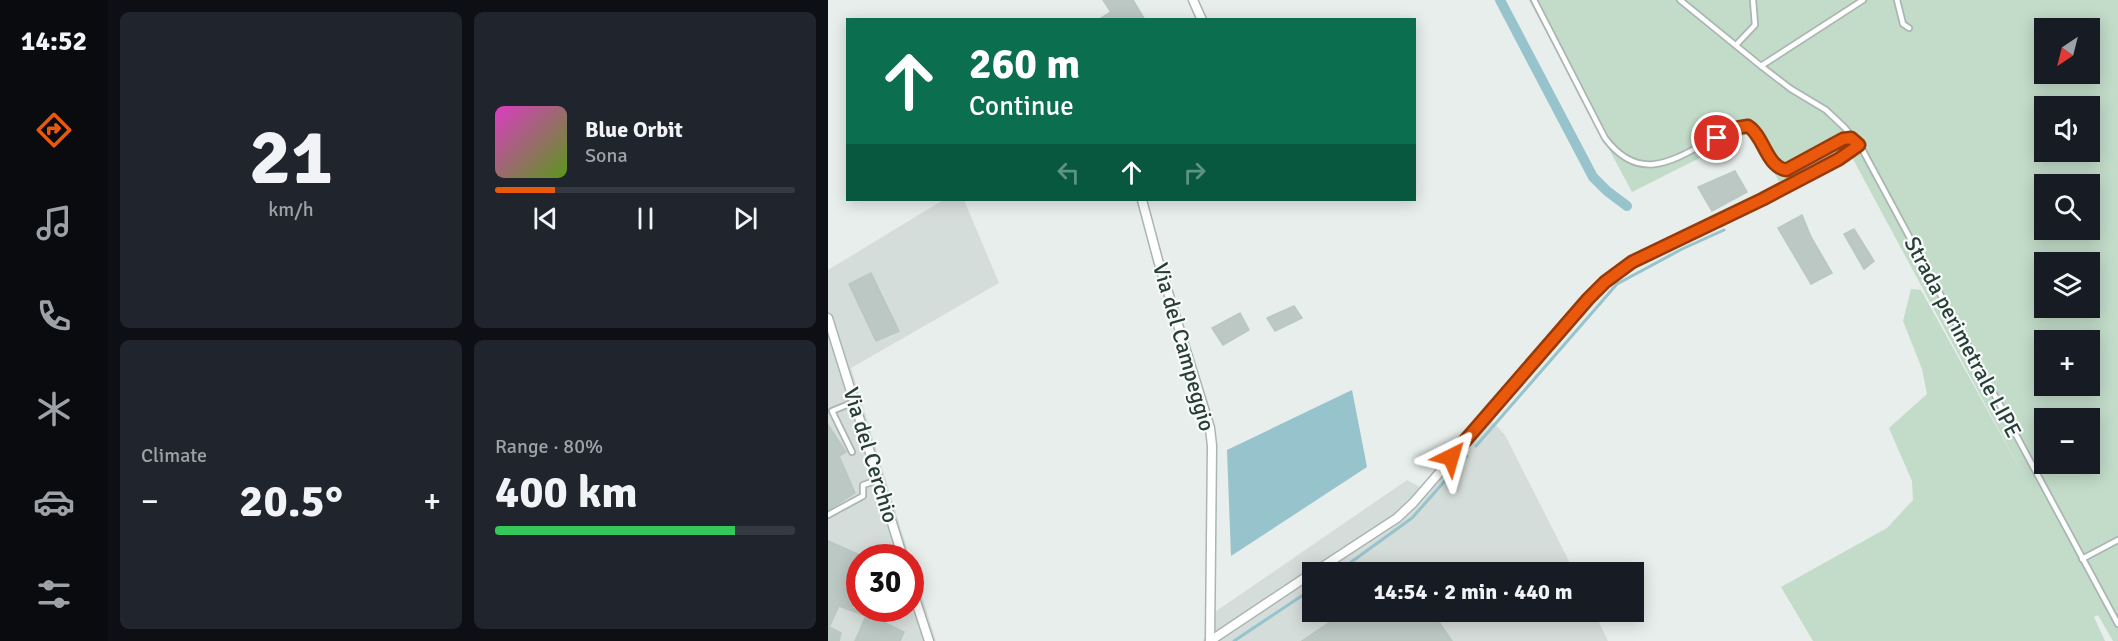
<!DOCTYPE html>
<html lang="en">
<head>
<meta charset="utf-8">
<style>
  :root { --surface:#171b24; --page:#20242c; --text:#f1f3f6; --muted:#9ea1a6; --line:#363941; --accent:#ea580c }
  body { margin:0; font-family:Signika,sans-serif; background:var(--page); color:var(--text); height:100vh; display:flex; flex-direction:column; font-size:22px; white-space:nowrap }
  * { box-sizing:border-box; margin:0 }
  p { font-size:20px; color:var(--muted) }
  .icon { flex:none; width:33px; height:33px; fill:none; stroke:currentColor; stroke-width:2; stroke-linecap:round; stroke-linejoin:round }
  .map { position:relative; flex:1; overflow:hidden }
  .drawer { display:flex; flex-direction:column; gap:12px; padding:12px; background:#0d0f14; width:720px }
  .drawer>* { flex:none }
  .banner { position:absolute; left:18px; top:18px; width:570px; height:183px; border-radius:0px; box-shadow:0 3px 15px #0003; background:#0b6e4f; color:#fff; overflow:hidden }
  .needle { width:39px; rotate:215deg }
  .controls { position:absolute; left:1206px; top:18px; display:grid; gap:12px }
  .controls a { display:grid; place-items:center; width:66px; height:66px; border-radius:0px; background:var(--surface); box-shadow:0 3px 15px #0003; font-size:30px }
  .speed { position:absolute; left:18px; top:544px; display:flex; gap:12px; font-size:30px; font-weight:700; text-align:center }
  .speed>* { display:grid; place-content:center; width:78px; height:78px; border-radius:50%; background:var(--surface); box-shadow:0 3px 15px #0003; line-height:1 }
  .speed .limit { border:9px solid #d22; background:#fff; color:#111 }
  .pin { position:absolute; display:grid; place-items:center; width:51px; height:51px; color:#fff; margin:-26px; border:3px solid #fff; border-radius:50%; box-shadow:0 2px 6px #0007 }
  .me { position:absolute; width:66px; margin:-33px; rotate:40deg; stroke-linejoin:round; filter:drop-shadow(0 0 4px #0008) }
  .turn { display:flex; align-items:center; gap:21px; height:126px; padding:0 24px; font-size:27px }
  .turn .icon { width:78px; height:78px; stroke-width:2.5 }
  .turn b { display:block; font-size:42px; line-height:51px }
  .lanes { display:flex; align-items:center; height:57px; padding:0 24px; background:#0003; justify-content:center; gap:30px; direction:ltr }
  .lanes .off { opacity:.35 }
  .big { font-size:45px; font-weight:700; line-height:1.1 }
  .drawer .tile { flex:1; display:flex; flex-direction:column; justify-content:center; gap:9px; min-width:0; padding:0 21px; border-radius:9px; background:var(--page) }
  .drawer .dial { align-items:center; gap:0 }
  .dial b { font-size:78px; line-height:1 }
  .song { display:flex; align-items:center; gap:18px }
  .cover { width:72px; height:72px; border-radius:9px; background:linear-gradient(135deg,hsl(310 70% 55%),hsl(90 70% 35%)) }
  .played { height:6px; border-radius:3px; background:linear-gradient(90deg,var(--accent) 20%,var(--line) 20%) }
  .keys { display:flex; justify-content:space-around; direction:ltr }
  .heat { display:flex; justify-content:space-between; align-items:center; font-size:33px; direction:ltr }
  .charge { height:9px; border-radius:4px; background:linear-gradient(90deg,#34c759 80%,var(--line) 0) }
  .drawer .tiles { flex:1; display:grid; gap:12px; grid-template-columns:repeat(2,1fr) }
  .trip { position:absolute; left:474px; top:562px; width:342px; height:60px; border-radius:0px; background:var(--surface); box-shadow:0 3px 15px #0003; font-weight:700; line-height:60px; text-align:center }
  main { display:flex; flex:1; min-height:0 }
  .menu { display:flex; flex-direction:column; width:108px; justify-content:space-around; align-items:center; background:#090b0e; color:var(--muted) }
  .menu .icon { width:42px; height:42px }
  .menu .selected { color:var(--accent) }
  .menu b { font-size:27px; color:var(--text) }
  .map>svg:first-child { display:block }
</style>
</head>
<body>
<main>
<nav class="menu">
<b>14:52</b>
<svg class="icon selected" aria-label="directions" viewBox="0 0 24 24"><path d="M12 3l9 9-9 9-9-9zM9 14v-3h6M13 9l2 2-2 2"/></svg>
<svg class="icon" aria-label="music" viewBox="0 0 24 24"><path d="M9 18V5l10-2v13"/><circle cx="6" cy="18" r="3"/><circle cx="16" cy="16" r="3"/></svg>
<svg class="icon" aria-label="phone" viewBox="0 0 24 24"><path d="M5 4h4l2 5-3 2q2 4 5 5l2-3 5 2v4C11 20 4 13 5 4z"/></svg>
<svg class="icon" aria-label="climate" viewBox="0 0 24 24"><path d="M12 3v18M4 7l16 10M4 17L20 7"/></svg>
<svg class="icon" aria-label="car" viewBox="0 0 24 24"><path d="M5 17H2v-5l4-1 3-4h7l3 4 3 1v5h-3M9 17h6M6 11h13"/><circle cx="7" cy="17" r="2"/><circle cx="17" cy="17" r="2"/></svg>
<svg class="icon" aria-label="filters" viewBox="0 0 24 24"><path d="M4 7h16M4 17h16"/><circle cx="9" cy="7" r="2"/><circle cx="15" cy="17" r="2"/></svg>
</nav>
<section class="drawer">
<div class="tiles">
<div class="tile dial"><b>21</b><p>km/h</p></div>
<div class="tile">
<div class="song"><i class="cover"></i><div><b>Blue Orbit</b><p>Sona</p></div></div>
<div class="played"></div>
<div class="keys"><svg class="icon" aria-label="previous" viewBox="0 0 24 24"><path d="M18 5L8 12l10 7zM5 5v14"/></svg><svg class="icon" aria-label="pause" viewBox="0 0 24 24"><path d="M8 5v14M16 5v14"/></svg><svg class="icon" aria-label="next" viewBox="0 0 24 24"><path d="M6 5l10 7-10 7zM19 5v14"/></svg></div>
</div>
<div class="tile"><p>Climate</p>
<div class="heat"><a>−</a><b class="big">20.5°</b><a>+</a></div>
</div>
<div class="tile"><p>Range · 80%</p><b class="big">400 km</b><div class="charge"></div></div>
</div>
</section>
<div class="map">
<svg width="1290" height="641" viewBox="0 0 1290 641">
  <rect width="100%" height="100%" fill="#e7eeeb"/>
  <!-- built -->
  <g fill="#d5ddda">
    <path d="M 115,200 L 136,200 L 171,283 L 23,368 L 82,558 L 32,558 L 32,609 L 82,609 L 83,560 L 108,641 L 0,641 L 0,270 Z"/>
    <path d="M 662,419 L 677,435 L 747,573 L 484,573 L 484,612 L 766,612 L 780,641 L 375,641 L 385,623 L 384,614 L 579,480 L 601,492 Z"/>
  </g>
  <!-- green -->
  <path fill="#c2dcc9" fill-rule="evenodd" d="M 701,0 L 1290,0 L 1290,641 L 1285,641 L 1270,615 L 1266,617 L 1277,641 L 985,641 L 953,587 L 1059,528 L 1085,500 L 1084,481 L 1061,428 L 1099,394 L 1094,369 L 1075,321 L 1083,289 L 1093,290 L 1198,480 L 1019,148 L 952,183 L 923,132 L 804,192 ZM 1216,28 L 1262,28 L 1262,74 L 1216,74 ZM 1216,106 L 1262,106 L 1262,152 L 1216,152 ZM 1216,184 L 1262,184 L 1262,230 L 1216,230 ZM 1216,262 L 1262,262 L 1262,308 L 1216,308 ZM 1216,340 L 1262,340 L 1262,386 L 1216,386 ZM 1216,418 L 1262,418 L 1262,464 L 1216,464 Z"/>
  <!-- water -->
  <path fill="#96c3cc" d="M 524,390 L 539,467 L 403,556 L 399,450 Z"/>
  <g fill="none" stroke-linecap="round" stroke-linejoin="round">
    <!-- stream -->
    <g stroke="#96c3cc" stroke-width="3">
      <path d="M 648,446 L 789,284 L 854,249 L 896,230"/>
      <path d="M 508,573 L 584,518 L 639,456"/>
      <path d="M 406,641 L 484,589"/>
    </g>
    <!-- canal -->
    <path stroke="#96c3cc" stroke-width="10" d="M 672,0 L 765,177 L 779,191 L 799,206"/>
  </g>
  <!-- building -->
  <g fill="#bcc8c4" stroke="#bac7c1" stroke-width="1.5">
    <path d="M 275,0 L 305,0 L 317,20 L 270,20 L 283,12 Z"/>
    <path d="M 907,171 L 919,192 L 884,211 L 870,187 Z"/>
    <path d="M 974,215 L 983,237 L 1004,273 L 983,284 L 950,228 Z"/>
    <path d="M 1026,229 L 1046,261 L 1036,269 L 1016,234 Z"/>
    <path d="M 43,273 L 71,331 L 48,341 L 21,284 Z"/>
    <path d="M 466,306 L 474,318 L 447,331 L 439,318 Z"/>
    <path d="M 412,313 L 421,330 L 395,345 L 384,328 Z"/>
    <path d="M 0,425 L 18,452 L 11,456 L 27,493 L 0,510 Z"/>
    <path d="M 0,541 L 32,555 L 32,588 L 24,609 L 62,609 L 57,623 L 76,632 L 72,641 L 27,641 L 38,616 L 11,606 L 1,627 L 13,633 L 11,641 L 0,641 Z"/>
    <path d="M 517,612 L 604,612 L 624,641 L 474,641 Z"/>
  </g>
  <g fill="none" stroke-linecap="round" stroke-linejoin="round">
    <!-- lane casing -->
    <g stroke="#aab6b2" stroke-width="8">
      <g id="lane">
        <path d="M 706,0 L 777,138 C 821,197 866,141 915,125 L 924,128 L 947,165 L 958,170 L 1015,139 L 1023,139 L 1031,145 L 1011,159 L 935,199"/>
        <path d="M 852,0 L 933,66"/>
        <path d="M 1035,0 L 933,66 L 963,89 L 998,110 L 1017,128 L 1034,149 L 1290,624"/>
        <path d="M 1069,0 L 1075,24 L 1081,28"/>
        <path d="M 908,45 L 927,25 L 925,0"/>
        <path d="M 24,452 L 4,411 L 26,402"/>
        <path d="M 0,515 L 35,496 L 35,485 L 50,480"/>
        <path d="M 1254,559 L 1290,540"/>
      </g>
    </g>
    <!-- street casing -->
    <g stroke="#aab6b2" stroke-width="11">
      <g id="street">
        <path d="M 365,0 L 374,20"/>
        <path d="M 314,200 L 330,260 L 382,428 L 384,446 L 382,641"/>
        <path d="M 0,318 L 75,558"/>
        <path d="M 485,573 L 569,518 L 585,503 L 777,282 L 805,262 L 935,199"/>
        <path d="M 82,583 L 101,641"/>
        <path d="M 382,641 L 484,573"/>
      </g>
    </g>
    <!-- lane -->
    <use href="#lane" stroke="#fff" stroke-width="4.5"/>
    <!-- street -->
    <use href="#street" stroke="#fff" stroke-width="8"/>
  </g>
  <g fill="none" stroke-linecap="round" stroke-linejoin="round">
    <!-- route casing -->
    <g stroke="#983908" stroke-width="15">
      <path id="route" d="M 623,457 L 760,299 L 777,282 L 804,262 L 935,199 L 1011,159 L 1031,145 L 1023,138 L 1015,139 L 958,170 C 938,166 936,136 920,126 L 908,128 L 889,138"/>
    </g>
    <!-- route -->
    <use href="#route" stroke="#ea580c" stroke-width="10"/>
  </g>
  <g text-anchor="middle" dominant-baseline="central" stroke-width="4.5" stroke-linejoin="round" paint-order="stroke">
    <!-- street labels -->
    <g font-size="22" fill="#273e38" stroke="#f7faf9">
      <text transform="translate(1135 337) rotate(62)">Strada perimetrale LIPE</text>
      <text transform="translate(356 347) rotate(74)">Via del Campeggio</text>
      <text transform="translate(43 455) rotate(73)">Via del Cerchio</text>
    </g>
  </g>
</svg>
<div class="controls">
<a><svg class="needle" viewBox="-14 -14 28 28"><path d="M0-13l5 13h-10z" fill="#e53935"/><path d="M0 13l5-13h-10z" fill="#9ea1a6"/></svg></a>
<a><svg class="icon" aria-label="sound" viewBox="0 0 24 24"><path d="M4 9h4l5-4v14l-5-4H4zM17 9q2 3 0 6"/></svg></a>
<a><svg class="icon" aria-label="search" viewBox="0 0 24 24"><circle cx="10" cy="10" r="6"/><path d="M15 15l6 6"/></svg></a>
<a><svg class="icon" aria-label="layers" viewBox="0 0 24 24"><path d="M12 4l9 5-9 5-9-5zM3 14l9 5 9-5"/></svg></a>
<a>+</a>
<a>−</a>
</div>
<div class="speed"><div class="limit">30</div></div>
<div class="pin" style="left:889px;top:138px;background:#d93025"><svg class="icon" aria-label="arrive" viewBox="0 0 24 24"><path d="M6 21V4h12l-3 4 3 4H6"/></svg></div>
<svg class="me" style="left:623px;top:457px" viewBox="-20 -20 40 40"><path d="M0-17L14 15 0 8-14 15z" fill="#ea580c" stroke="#fff" stroke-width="4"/></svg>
<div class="trip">14:54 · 2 min · 440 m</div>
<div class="banner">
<div class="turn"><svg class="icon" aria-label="ahead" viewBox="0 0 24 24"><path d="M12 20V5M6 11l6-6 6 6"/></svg><div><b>260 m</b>Continue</div></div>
<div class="lanes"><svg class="icon off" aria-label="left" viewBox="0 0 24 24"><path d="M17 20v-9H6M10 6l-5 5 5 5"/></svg><svg class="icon" aria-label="ahead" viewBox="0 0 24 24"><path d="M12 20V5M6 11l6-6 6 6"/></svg><svg class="icon off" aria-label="right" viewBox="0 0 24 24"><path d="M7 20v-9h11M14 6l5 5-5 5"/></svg></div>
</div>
</div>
</main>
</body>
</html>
